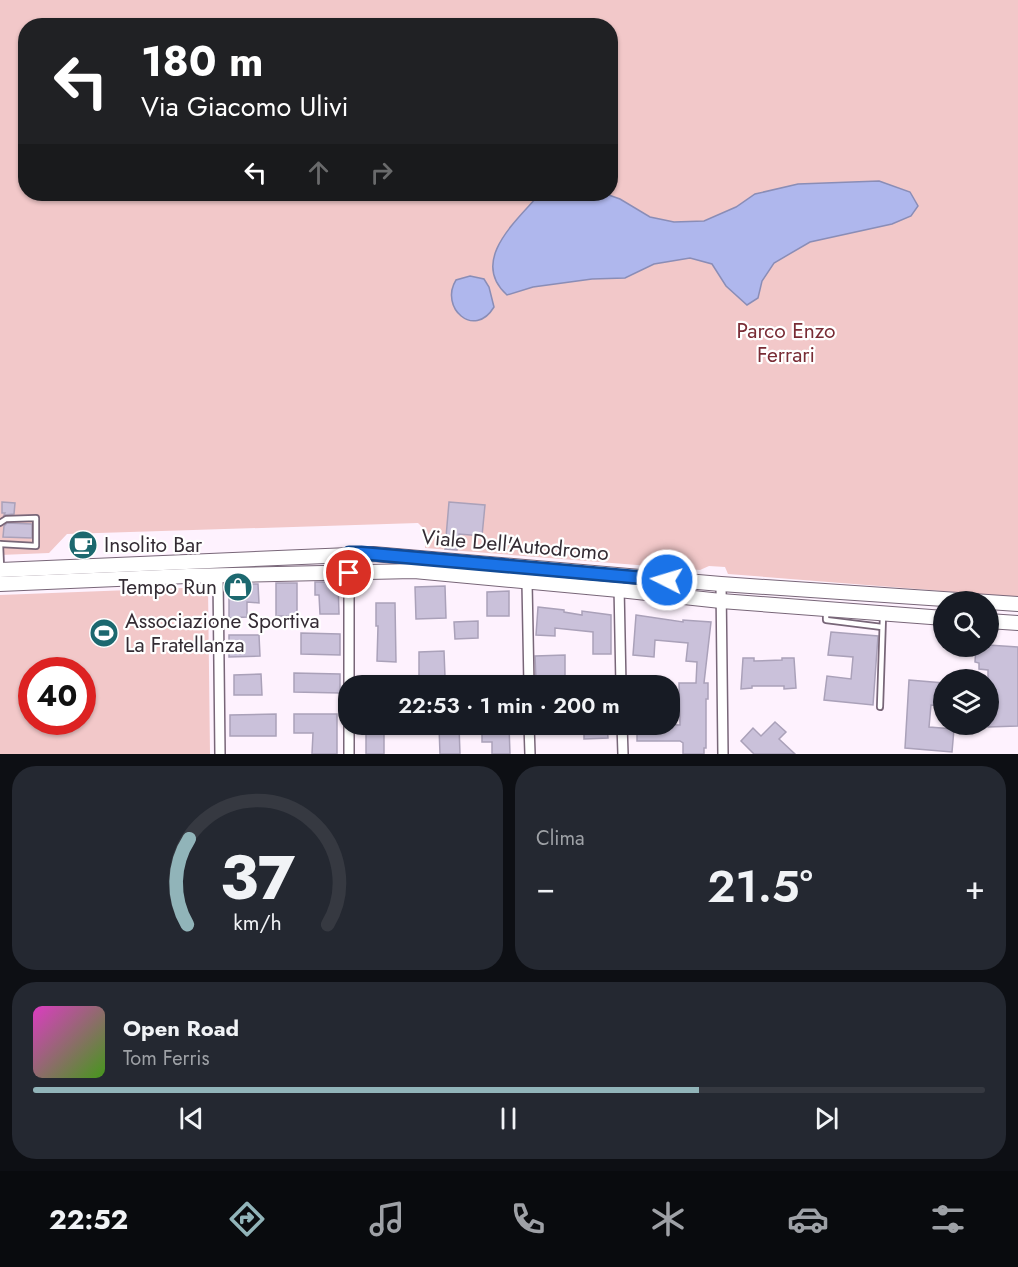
<!DOCTYPE html>
<html lang="it">
<head>
<meta charset="utf-8">
<style>
  :root { --surface:#171b24; --page:#242831; --text:#f1f3f6; --muted:#9ea1a6; --line:#363941; --accent:#91b4b9 }
  body { margin:0; font-family:Jost,sans-serif; background:var(--page); color:var(--text); height:100vh; display:flex; flex-direction:column; font-size:22px; white-space:nowrap }
  * { box-sizing:border-box; margin:0 }
  p { font-size:20px; color:var(--muted) }
  .icon { flex:none; width:33px; height:33px; fill:none; stroke:currentColor; stroke-width:2; stroke-linecap:round; stroke-linejoin:round }
  .map { position:relative; height:754px; overflow:hidden }
  .drawer { display:flex; flex-direction:column; gap:12px; padding:12px; background:#0d0f14; flex:1 }
  .drawer>* { flex:none }
  .hud { position:absolute; left:18px; top:18px; width:600px; height:183px; border-radius:24px; box-shadow:0 2px 4px #0004; background:#202124; color:#fff; overflow:hidden }
  .fabs { position:absolute; left:933px; top:591px; display:grid; gap:12px }
  .fabs a { display:grid; place-items:center; width:66px; height:66px; border-radius:50%; background:var(--surface); box-shadow:0 2px 4px #0004; font-size:30px }
  .speed { position:absolute; left:18px; top:657px; display:flex; gap:12px; font-size:30px; font-weight:700; text-align:center }
  .speed>* { display:grid; place-content:center; width:78px; height:78px; border-radius:50%; background:var(--surface); box-shadow:0 2px 4px #0004; line-height:1 }
  .speed .limit { border:9px solid #d22; background:#fff; color:#111 }
  .pin { position:absolute; display:grid; place-items:center; width:51px; height:51px; color:#fff; margin:-26px; border:3px solid #fff; border-radius:50%; box-shadow:0 2px 6px #0007 }
  .me { position:absolute; width:66px; margin:-33px; rotate:275deg; stroke-linejoin:round; filter:drop-shadow(0 0 4px #0008) }
  .turn { display:flex; align-items:center; gap:21px; height:126px; padding:0 24px; font-size:27px }
  .turn .icon { width:78px; height:78px; stroke-width:2.5 }
  .turn b { display:block; font-size:42px; line-height:51px }
  .lanes { display:flex; align-items:center; height:57px; padding:0 24px; background:#0003; justify-content:center; gap:30px; direction:ltr }
  .lanes .off { opacity:.35 }
  .big { font-size:45px; font-weight:600; line-height:1.1 }
  .drawer .tile { flex:1; display:flex; flex-direction:column; justify-content:center; gap:9px; min-width:0; padding:0 21px; border-radius:24px; background:var(--page) }
  .drawer .dial { align-items:center; gap:0 }
  .dial svg { height:156px; overflow:visible; fill:none; stroke:var(--line); stroke-width:7; stroke-linecap:round; text-anchor:middle }
  .dial text { fill:var(--text); stroke:none }
  .song { display:flex; align-items:center; gap:18px }
  .cover { width:72px; height:72px; border-radius:9px; background:linear-gradient(135deg,hsl(310 70% 55%),hsl(100 70% 35%)) }
  .played { height:6px; border-radius:3px; background:linear-gradient(90deg,var(--accent) 70%,var(--line) 70%) }
  .keys { display:flex; justify-content:space-around; direction:ltr }
  .heat { display:flex; justify-content:space-between; align-items:center; font-size:33px; direction:ltr }
  .drawer .tiles { flex:1; display:grid; gap:12px; grid-template-columns:1fr 1fr }
  .tile:last-child { grid-column:span 2 }
  .trip { position:absolute; left:338px; top:675px; width:342px; height:60px; border-radius:24px; background:var(--surface); box-shadow:0 2px 4px #0004; font-weight:600; line-height:60px; text-align:center }
  .tab-bar { display:flex; height:96px; justify-content:space-around; align-items:center; background:#090b0e; color:var(--muted) }
  .tab-bar .icon { width:42px; height:42px }
  .tab-bar .selected { color:var(--accent) }
  .tab-bar b { font-size:27px; color:var(--text) }
  .map>svg:first-child { display:block }
</style>
</head>
<body>
<div class="map">
<svg width="1018" height="754" viewBox="0 0 1018 754">
  <rect width="100%" height="100%" fill="#fef2fe"/>
  <!-- green -->
  <g fill="#f2c8c9" fill-rule="evenodd">
    <path d="M 0,0 L 1018,0 L 1018,597 L 728,574 L 725,567 L 709,566 L 700,570 L 425,548 L 426,531 L 418,523 L 67,534 L 49,553 L 0,555 ZM 26,26 L 610,26 L 610,194 L 26,194 Z"/>
    <path d="M 208,587 L 210,754 L 0,754 L 0,595 ZM 32,670 L 82,670 L 82,722 L 32,722 Z"/>
  </g>
  <!-- water -->
  <g fill="#afb7ed" stroke="#8a8db6" stroke-width="1.5">
    <path d="M 879,181 L 910,192 L 918,206 L 911,216 L 892,224 L 810,242 L 774,263 L 762,281 L 758,298 L 747,305 L 726,286 L 712,264 L 690,258 L 654,264 L 625,278 L 592,279 L 533,287 L 507,295 C 470,262 514,223 537,197 L 542,194 L 606,194 L 620,199 L 650,217 L 674,222 L 704,221 L 736,207 L 755,194 L 798,184 Z"/>
    <path d="M 470,276 L 484,279 L 489,287 L 494,307 C 474,340 439,307 456,280 Z"/>
  </g>
  <!-- building -->
  <g fill="#cac1da" stroke="#aaa1b9" stroke-width="1.5">
    <path d="M 2,502 L 15,503 L 14,514 L 4,515 L 5,513 L 2,513 Z"/>
    <path d="M 449,502 L 485,505 L 482,536 L 459,534 L 457,550 L 445,549 Z"/>
    <path d="M 7,523 L 32,524 L 32,538 L 3,537 L 4,526 Z"/>
    <path d="M 77,539 L 89,539 L 90,551 L 77,551 Z"/>
    <path d="M 315,582 L 338,582 L 339,614 L 320,614 L 319,595 L 315,595 Z"/>
    <rect x="276" y="583" width="21" height="33"/>
    <path d="M 243,584 L 258,584 L 259,603 L 247,602 L 247,617 L 229,618 L 229,585 Z"/>
    <path d="M 445,586 L 446,618 L 416,619 L 415,587 Z"/>
    <path d="M 509,591 L 509,616 L 487,616 L 487,592 Z"/>
    <path d="M 376,603 L 395,603 L 396,662 L 377,661 L 378,626 L 376,626 Z"/>
    <path d="M 538,607 L 564,610 L 564,612 L 582,615 L 582,611 L 611,615 L 611,654 L 593,654 L 593,632 L 555,628 L 555,636 L 536,635 Z"/>
    <path d="M 636,615 L 683,622 L 683,620 L 711,622 L 704,683 L 708,683 L 708,699 L 706,699 L 706,748 L 704,748 L 704,754 L 683,754 L 683,743 L 680,741 L 637,741 L 637,728 L 643,728 L 645,724 L 680,725 L 679,683 L 696,683 L 697,662 L 686,661 L 688,643 L 655,640 L 654,657 L 633,655 Z"/>
    <path d="M 478,621 L 478,638 L 455,639 L 454,622 Z"/>
    <path d="M 831,632 L 878,636 L 873,705 L 824,700 L 827,676 L 851,679 L 853,657 L 828,655 Z"/>
    <path d="M 301,633 L 340,634 L 340,655 L 301,654 Z"/>
    <path d="M 229,635 L 259,635 L 260,656 L 229,657 Z"/>
    <path d="M 988,645 L 1018,647 L 1018,726 L 988,727 L 988,670 L 979,669 L 979,663 L 975,662 L 976,646 Z"/>
    <path d="M 444,651 L 445,677 L 419,678 L 419,652 Z"/>
    <path d="M 565,655 L 565,679 L 536,680 L 535,656 Z"/>
    <path d="M 743,658 L 754,658 L 754,661 L 782,660 L 782,658 L 794,658 L 796,688 L 784,689 L 784,686 L 752,686 L 752,688 L 741,689 Z"/>
    <path d="M 294,673 L 340,674 L 340,693 L 294,692 Z"/>
    <path d="M 261,674 L 262,695 L 234,695 L 234,675 Z"/>
    <rect x="584" y="676" width="17" height="10"/>
    <path d="M 909,680 L 944,683 L 944,706 L 931,705 L 929,727 L 954,729 L 952,752 L 905,748 Z"/>
    <path d="M 276,714 L 276,736 L 230,736 L 230,715 Z"/>
    <path d="M 294,714 L 337,714 L 337,754 L 312,754 L 313,733 L 294,733 Z"/>
    <path d="M 775,722 L 786,732 L 779,739 L 795,754 L 754,754 L 741,741 L 753,728 L 761,736 Z"/>
    <rect x="366" y="724" width="18" height="30"/>
    <path d="M 584,724 L 607,724 L 608,738 L 584,739 Z"/>
    <path d="M 459,726 L 460,754 L 440,754 L 439,727 Z"/>
    <path d="M 509,726 L 510,754 L 492,754 L 492,742 L 482,742 L 482,727 Z"/>
  </g>
  <g fill="none" stroke-linecap="round" stroke-linejoin="round">
    <!-- lane casing -->
    <g stroke="#786678" stroke-width="8">
      <g id="lane">
        <path d="M 0,523 L 6,519 L 36,518 L 36,546 L 0,544"/>
        <path d="M 0,544 L 1,567"/>
        <path d="M 826,610 L 826,620 L 882,627"/>
        <path d="M 880,707 L 883,616"/>
      </g>
    </g>
    <!-- street casing -->
    <g stroke="#786678" stroke-width="12">
      <g id="street">
        <path d="M 349,553 L 349,686"/>
        <path d="M 218,575 L 220,754"/>
        <path d="M 527,582 L 529,686"/>
        <path d="M 721,584 L 723,754"/>
        <path d="M 619,586 L 621,686"/>
        <path d="M 349,724 L 349,754"/>
        <path d="M 529,724 L 530,754"/>
        <path d="M 622,724 L 623,754"/>
      </g>
    </g>
    <!-- secondary casing -->
    <g stroke="#786678" stroke-width="16">
      <g id="secondary">
        <path d="M 0,570 L 373,554 L 721,584 L 1018,604"/>
        <path d="M 0,584 L 187,576 L 414,571 L 619,590 L 721,601 L 944,618"/>
        <path d="M 988,621 L 1018,623"/>
      </g>
    </g>
    <!-- lane -->
    <use href="#lane" stroke="#fff" stroke-width="4.5"/>
    <!-- street -->
    <use href="#street" stroke="#fff" stroke-width="9"/>
    <!-- secondary -->
    <use href="#secondary" stroke="#fff" stroke-width="14"/>
  </g>
  <g fill="none" stroke-linecap="round" stroke-linejoin="round">
    <!-- route casing -->
    <g stroke="#114b97" stroke-width="15">
      <path id="route" d="M 349,573 L 349,553 L 361,553 L 667,580"/>
    </g>
    <!-- route -->
    <use href="#route" stroke="#1a73e8" stroke-width="10"/>
  </g>
  <!-- icons -->
  <defs>
    <g id="cafe-disc" transform="scale(1.5)"><circle r="9.5" fill="#1c686f" stroke="#fff"/><path d="M-5.5-4.5H6V0H3Q3 3.5 0 3.5H-2.5Q-5.5 3.5-5.5 0ZM3-3.2v2h1.7v-2ZM-6 4.5H4V6H-6Z" fill="#fff"/></g>
    <g id="shop-disc" transform="scale(1.5)"><circle r="9.5" fill="#1c686f" stroke="#fff"/><path d="M-5-2.5h2.3a2.7 3.5 0 0 1 5.4 0H5L5.5 6h-11ZM-1.5-2.5h3a1.5 2.3 0 0 0-3 0Z" fill="#fff"/></g>
    <g id="stadium-disc" transform="scale(1.5)"><circle r="9.5" fill="#1c686f" stroke="#fff"/><path d="M0-5a6.5 5 0 1 0 0 10a6.5 5 0 1 0 0-10ZM-3.5-1.8h7v3.6h-7Z" fill="#fff"/></g>
  </defs>
  <g fill-rule="evenodd">
    <use href="#cafe-disc" x="83" y="545"/>
    <use href="#shop-disc" x="238" y="587"/>
    <use href="#stadium-disc" x="104" y="633"/>
  </g>
  <g text-anchor="middle" dominant-baseline="central" stroke-width="4.5" stroke-linejoin="round" paint-order="stroke">
    <!-- park labels -->
    <g font-size="21" fill="#792c35" stroke="#fff">
      <text x="786" y="331">Parco Enzo<tspan x="786" dy="24">Ferrari</tspan></text>
    </g>
    <!-- poi labels -->
    <g font-size="21" fill="#342c34" stroke="#fff" text-anchor="start">
      <text x="104" y="545">Insolito Bar</text>
      <text x="217" y="587" text-anchor="end">Tempo Run</text>
      <text x="125" y="621">Associazione Sportiva<tspan x="125" dy="24">La Fratellanza</tspan></text>
    </g>
    <!-- street labels -->
    <g font-size="21" fill="#342c34" stroke="#fff">
      <text transform="translate(515 545) rotate(5)">Viale Dell'Autodromo</text>
    </g>
  </g>
</svg>
<div class="fabs">
<a><svg class="icon" aria-label="search" viewBox="0 0 24 24"><circle cx="10" cy="10" r="6"/><path d="M15 15l6 6"/></svg></a>
<a><svg class="icon" aria-label="layers" viewBox="0 0 24 24"><path d="M12 4l9 5-9 5-9-5zM3 14l9 5 9-5"/></svg></a>
</div>
<div class="speed"><div class="limit">40</div></div>
<div class="pin" style="left:349px;top:573px;background:#d93025"><svg class="icon" aria-label="arrive" viewBox="0 0 24 24"><path d="M6 21V4h12l-3 4 3 4H6"/></svg></div>
<svg class="me" style="left:667px;top:580px" viewBox="-20 -20 40 40"><circle r="17" fill="#1a73e8" stroke="#fff" stroke-width="3"/><path d="M0-11L8 9 0 5-8 9z" fill="#fff"/></svg>
<div class="trip">22:53 · 1 min · 200 m</div>
<div class="hud">
<div class="turn"><svg class="icon" aria-label="left" viewBox="0 0 24 24"><path d="M17 20v-9H6M10 6l-5 5 5 5"/></svg><div><b>180 m</b>Via Giacomo Ulivi</div></div>
<div class="lanes"><svg class="icon" aria-label="left" viewBox="0 0 24 24"><path d="M17 20v-9H6M10 6l-5 5 5 5"/></svg><svg class="icon off" aria-label="ahead" viewBox="0 0 24 24"><path d="M12 20V5M6 11l6-6 6 6"/></svg><svg class="icon off" aria-label="right" viewBox="0 0 24 24"><path d="M7 20v-9h11M14 6l5 5-5 5"/></svg></div>
</div>
</div>
<section class="drawer">
<div class="tiles">
<div class="tile dial"><svg viewBox="0 0 100 80">
<path d="M14 69A42 42 0 1 1 86 69"/>
<path d="M14 69A42 42 0 0 1 15 25" stroke="#91b4b9"/>
<text x="50" y="56" font-size="32" font-weight="700">37</text>
<text x="50" y="72" font-size="11">km/h</text>
</svg></div>
<div class="tile"><p>Clima</p>
<div class="heat"><a>−</a><b class="big">21.5°</b><a>+</a></div>
</div>
<div class="tile">
<div class="song"><i class="cover"></i><div><b>Open Road</b><p>Tom Ferris</p></div></div>
<div class="played"></div>
<div class="keys"><svg class="icon" aria-label="previous" viewBox="0 0 24 24"><path d="M18 5L8 12l10 7zM5 5v14"/></svg><svg class="icon" aria-label="pause" viewBox="0 0 24 24"><path d="M8 5v14M16 5v14"/></svg><svg class="icon" aria-label="next" viewBox="0 0 24 24"><path d="M6 5l10 7-10 7zM19 5v14"/></svg></div>
</div>
</div>
</section>
<nav class="tab-bar">
<b>22:52</b>
<svg class="icon selected" aria-label="directions" viewBox="0 0 24 24"><path d="M12 3l9 9-9 9-9-9zM9 14v-3h6M13 9l2 2-2 2"/></svg>
<svg class="icon" aria-label="music" viewBox="0 0 24 24"><path d="M9 18V5l10-2v13"/><circle cx="6" cy="18" r="3"/><circle cx="16" cy="16" r="3"/></svg>
<svg class="icon" aria-label="phone" viewBox="0 0 24 24"><path d="M5 4h4l2 5-3 2q2 4 5 5l2-3 5 2v4C11 20 4 13 5 4z"/></svg>
<svg class="icon" aria-label="climate" viewBox="0 0 24 24"><path d="M12 3v18M4 7l16 10M4 17L20 7"/></svg>
<svg class="icon" aria-label="car" viewBox="0 0 24 24"><path d="M5 17H2v-5l4-1 3-4h7l3 4 3 1v5h-3M9 17h6M6 11h13"/><circle cx="7" cy="17" r="2"/><circle cx="17" cy="17" r="2"/></svg>
<svg class="icon" aria-label="filters" viewBox="0 0 24 24"><path d="M4 7h16M4 17h16"/><circle cx="9" cy="7" r="2"/><circle cx="15" cy="17" r="2"/></svg>
</nav>
</body>
</html>
